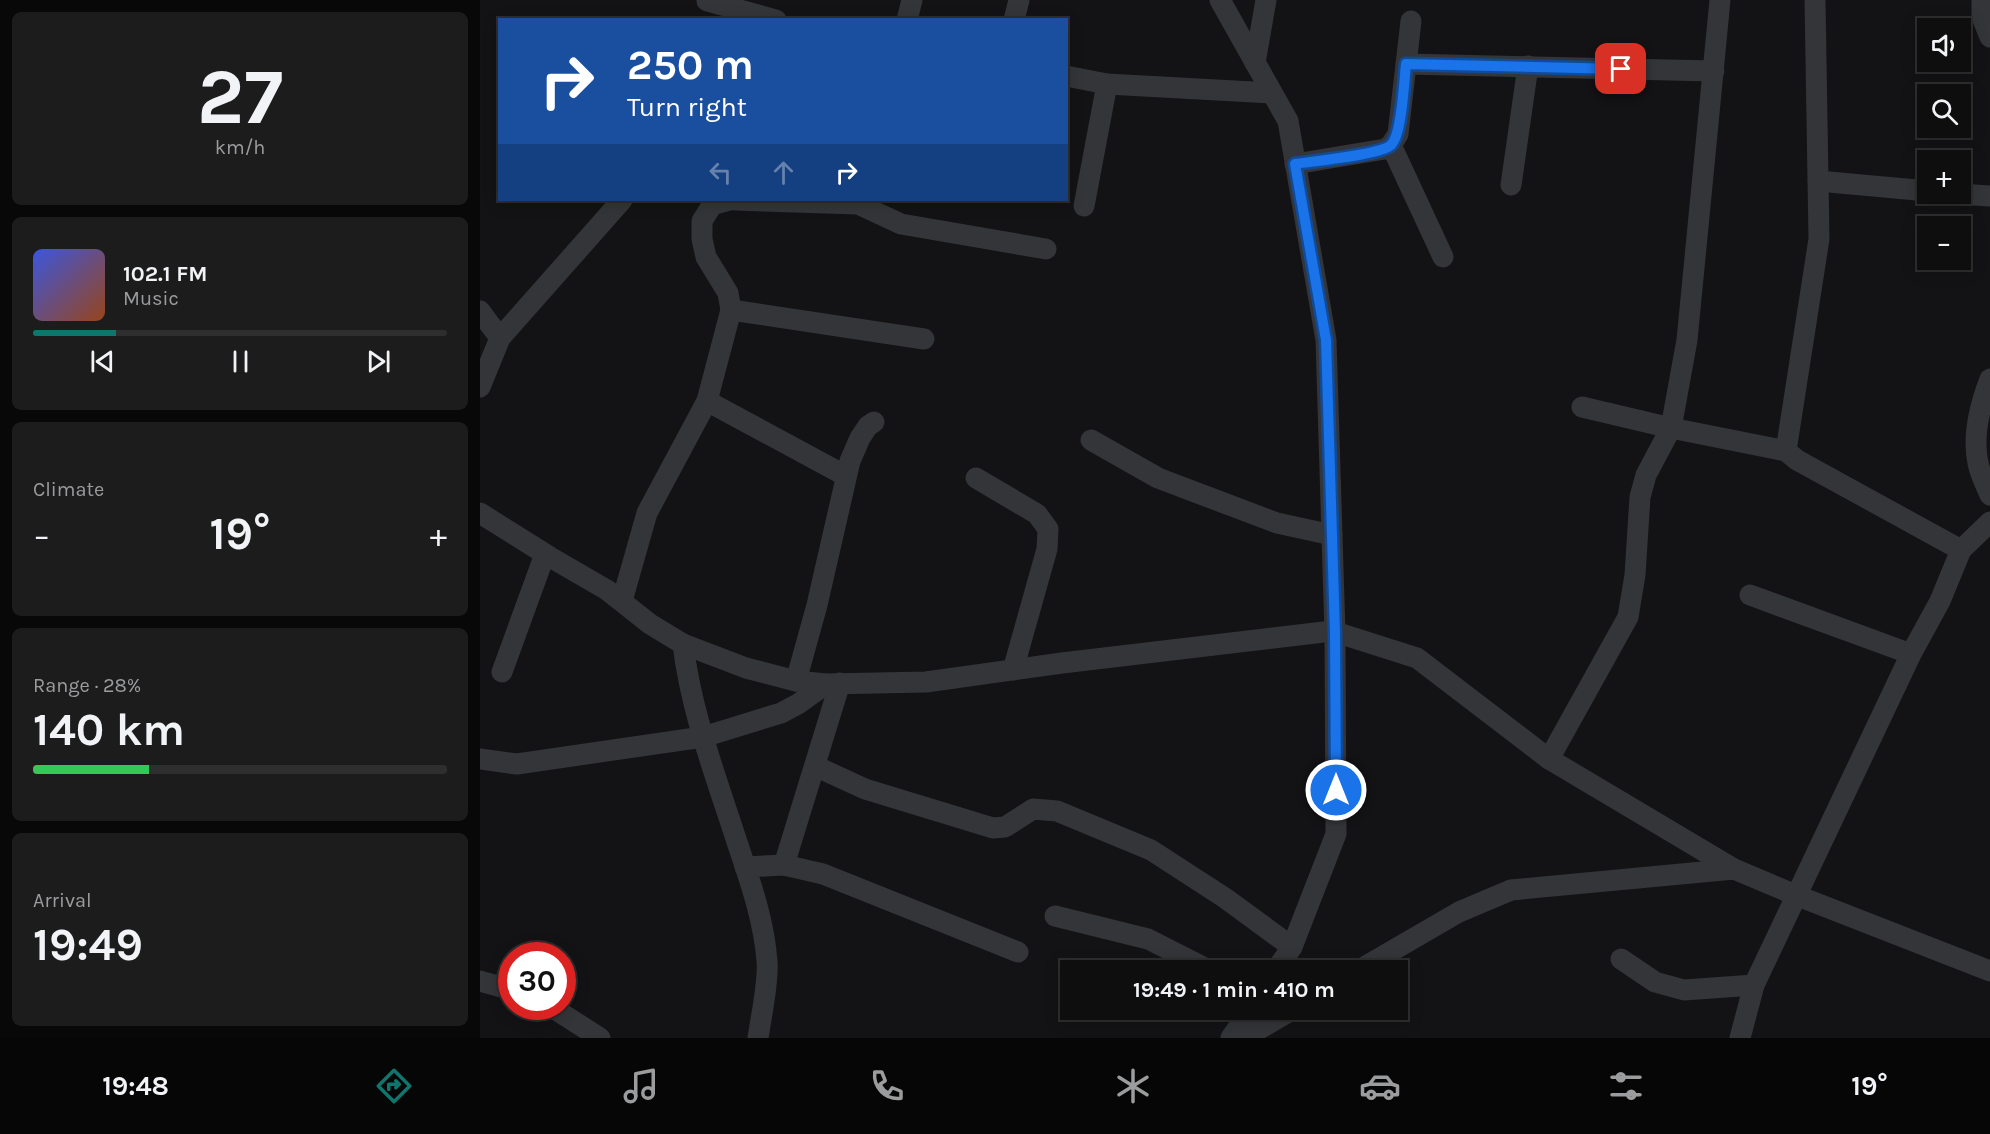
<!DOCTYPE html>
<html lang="en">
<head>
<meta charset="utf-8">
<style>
  :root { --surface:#0e0e0f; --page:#1c1c1d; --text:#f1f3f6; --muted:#9b9c9e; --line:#2e2e2f; --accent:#0f766e }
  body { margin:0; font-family:Karla,sans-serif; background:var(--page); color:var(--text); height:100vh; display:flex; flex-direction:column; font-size:22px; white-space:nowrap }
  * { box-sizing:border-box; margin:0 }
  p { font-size:20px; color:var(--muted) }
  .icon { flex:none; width:33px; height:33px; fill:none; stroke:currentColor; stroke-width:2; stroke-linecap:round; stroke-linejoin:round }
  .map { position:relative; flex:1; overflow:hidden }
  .drawer { display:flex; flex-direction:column; gap:12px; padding:12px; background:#080808; width:480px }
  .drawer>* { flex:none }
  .hud { position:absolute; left:18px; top:18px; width:570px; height:183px; border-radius:0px; box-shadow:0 3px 15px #0003,0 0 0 2px var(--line); background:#1a4fa0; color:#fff; overflow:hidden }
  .fabs { position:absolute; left:1437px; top:18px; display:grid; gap:12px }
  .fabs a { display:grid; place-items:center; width:54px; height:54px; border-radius:0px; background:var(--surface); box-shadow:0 3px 15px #0003,0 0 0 2px var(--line); font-size:30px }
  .speed { position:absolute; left:18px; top:942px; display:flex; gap:12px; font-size:30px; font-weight:700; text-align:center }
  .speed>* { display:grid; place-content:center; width:78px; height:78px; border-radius:50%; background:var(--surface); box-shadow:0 3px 15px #0003,0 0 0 2px var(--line); line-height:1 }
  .speed .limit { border:9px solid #d22; background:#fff; color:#111 }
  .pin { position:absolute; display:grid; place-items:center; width:51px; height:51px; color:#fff; margin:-26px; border-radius:12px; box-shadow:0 3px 9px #0006 }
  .me { position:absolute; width:66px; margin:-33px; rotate:0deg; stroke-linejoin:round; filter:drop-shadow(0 0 4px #0008) }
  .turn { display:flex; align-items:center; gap:21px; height:126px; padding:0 30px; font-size:27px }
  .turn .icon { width:78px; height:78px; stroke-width:2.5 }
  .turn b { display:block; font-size:42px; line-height:51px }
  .lanes { display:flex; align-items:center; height:57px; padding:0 30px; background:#0003; justify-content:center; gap:30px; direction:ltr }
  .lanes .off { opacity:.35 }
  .big { font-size:45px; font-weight:700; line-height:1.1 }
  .drawer .tile { flex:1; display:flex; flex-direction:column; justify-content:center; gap:9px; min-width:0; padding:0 21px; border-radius:9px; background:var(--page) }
  .drawer .dial { align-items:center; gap:0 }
  .dial b { font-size:78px; line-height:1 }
  .song { display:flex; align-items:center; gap:18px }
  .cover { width:72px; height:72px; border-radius:9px; background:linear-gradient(135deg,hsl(230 70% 55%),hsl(20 70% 35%)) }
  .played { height:6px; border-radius:3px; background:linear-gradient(90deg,var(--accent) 20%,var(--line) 20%) }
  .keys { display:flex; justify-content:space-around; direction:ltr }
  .heat { display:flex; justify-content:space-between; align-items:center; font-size:33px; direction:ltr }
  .charge { height:9px; border-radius:4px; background:linear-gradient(90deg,#34c759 28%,var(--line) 0) }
  .trip { position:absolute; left:580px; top:960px; width:348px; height:60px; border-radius:0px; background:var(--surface); box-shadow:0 3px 15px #0003,0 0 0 2px var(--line); font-weight:700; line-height:60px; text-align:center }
  .menu { display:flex; height:96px; justify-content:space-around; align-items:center; background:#060606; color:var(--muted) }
  .menu .icon { width:42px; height:42px }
  .menu .on { color:var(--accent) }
  .menu b { font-size:27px; color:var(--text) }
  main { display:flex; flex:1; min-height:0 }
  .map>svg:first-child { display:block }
</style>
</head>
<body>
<main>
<section class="drawer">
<div class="tile dial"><b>27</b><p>km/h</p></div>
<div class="tile">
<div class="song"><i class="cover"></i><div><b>102.1 FM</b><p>Music</p></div></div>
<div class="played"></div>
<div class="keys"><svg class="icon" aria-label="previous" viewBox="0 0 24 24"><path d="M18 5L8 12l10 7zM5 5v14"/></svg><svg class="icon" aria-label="pause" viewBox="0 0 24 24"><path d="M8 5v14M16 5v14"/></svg><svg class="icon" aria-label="next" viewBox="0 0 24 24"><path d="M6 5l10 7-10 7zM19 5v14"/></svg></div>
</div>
<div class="tile"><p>Climate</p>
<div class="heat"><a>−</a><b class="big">19°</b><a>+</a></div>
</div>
<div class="tile"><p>Range · 28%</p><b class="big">140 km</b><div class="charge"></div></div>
<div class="tile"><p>Arrival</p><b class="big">19:49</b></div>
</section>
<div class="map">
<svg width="1510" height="1038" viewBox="0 0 1510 1038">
  <rect width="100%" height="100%" fill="#131214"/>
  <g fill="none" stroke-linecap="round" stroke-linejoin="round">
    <!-- minor -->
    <g stroke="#343538" stroke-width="21">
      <path d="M 740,0 L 808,121 L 846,340 L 855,633 L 856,834 L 812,947 L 796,970"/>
      <path d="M 1502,0 L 1502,17 L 1510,37"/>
      <path d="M 227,1 L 296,20"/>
      <path d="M 427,20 L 432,0"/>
      <path d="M 534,20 L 539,0"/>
      <path d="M 775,63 L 786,0"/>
      <path d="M 926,64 L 1234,71"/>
      <path d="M 586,76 L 627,84 L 792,93"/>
      <path d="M 911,145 L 963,257"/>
      <path d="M 815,164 L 905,149 L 911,145 L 918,134 L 931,21"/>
      <path d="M 1338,181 L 1448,191"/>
      <path d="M 1031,185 L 1048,66"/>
      <path d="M 1479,194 L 1510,196"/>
      <path d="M 255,200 L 378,204 L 421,224 L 566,249"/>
      <path d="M 604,206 L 627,84"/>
      <path d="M 251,310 L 444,339"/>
      <path d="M 0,311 L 20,338"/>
      <path d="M 1510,379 C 1500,405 1492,435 1498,463 C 1500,474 1506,485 1510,495"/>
      <path d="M 0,387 L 20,338 L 142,200"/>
      <path d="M 227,401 L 366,476"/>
      <path d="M 1102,407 L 1191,428 L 1306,451 L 1317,460 L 1481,550"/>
      <path d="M 611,440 L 678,478 L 797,523 L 852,535"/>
      <path d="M 1306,451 L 1339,239 L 1335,0"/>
      <path d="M 496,478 L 557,514 L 568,529 L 567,549 L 533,670"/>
      <path d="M 0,513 L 70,557 L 127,590 L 170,624 L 203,644 L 266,668 L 316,681 L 346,684 L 446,682 L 582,663 L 852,631 L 937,658 L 1069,759 L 1254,869 L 1318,896 L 1510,971"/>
      <path d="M 1270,595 L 1431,654"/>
      <path d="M 142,601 L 167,513 L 227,401 L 251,310 L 248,293 L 226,257 L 222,239 L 222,221 L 232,205 L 250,200"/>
      <path d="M 203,644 C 211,712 236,777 257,842 C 270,881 284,920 287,961 C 289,981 281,1017 278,1038"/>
      <path d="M 22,672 L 65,554"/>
      <path d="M 316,681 L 337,605 L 370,461 L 380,438 L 388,426 L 394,422"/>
      <path d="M 0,759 L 37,764 L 223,737 L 301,713 L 318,704 L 346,684"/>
      <path d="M 1069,759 L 1148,617 L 1155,575 L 1160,497 L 1166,475 L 1191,428 L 1207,340 L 1240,0"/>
      <path d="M 335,766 L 385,789 L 513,828 L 525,827 L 553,809 L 577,811 L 671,850 L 745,898 L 812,947"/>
      <path d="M 304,865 L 360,683"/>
      <path d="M 265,867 L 304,865 L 343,874 L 538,952"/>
      <path d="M 575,916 L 668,939 L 729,970"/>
      <path d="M 1141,959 L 1175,982 L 1204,990 L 1274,985"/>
      <path d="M 879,970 L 979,912 L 1031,890 L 1254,869"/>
      <path d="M 0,981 L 32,990"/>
      <path d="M 70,1006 L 120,1038"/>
      <path d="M 751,1038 L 770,1010"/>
      <path d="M 764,1038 L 812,1010"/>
      <path d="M 1260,1038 L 1274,985 L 1431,654 L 1460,601 L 1481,550 L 1510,522"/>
    </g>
  </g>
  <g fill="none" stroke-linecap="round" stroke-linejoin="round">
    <!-- route casing -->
    <g stroke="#114b97" stroke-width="15">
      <path id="route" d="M 856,790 L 855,633 L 846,340 L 815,164 C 832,161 901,155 911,145 C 922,135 924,81 926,64 L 1141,69"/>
    </g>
    <!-- route -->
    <use href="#route" stroke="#1a73e8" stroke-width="10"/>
  </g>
</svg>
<div class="fabs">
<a><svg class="icon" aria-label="sound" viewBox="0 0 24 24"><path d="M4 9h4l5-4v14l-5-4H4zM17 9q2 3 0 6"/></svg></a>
<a><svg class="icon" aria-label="search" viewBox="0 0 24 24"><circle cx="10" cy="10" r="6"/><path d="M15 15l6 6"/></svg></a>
<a>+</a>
<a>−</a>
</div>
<div class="speed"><div class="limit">30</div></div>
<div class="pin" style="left:1141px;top:69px;background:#d93025"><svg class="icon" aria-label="arrive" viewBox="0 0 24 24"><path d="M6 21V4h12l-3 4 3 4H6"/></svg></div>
<svg class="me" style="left:856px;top:790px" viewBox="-20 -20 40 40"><circle r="17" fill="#1a73e8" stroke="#fff" stroke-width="3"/><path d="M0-11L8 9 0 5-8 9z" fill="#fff"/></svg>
<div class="trip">19:49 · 1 min · 410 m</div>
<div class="hud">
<div class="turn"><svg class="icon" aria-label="right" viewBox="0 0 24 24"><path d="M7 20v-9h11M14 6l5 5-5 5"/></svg><div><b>250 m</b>Turn right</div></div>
<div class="lanes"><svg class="icon off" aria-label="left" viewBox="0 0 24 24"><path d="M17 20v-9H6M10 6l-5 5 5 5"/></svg><svg class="icon off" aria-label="ahead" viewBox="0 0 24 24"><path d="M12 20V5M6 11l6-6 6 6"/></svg><svg class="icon" aria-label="right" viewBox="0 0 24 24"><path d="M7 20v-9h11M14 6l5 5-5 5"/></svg></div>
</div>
</div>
</main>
<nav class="menu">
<b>19:48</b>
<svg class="icon on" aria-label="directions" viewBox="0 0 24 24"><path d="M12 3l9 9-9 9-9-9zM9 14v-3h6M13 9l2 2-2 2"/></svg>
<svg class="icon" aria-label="music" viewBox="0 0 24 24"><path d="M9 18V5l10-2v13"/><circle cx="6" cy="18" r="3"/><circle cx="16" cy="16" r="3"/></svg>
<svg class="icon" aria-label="phone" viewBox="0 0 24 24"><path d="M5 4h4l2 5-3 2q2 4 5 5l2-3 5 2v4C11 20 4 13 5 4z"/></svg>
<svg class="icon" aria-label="climate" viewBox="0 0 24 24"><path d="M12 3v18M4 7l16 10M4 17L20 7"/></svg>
<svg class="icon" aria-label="car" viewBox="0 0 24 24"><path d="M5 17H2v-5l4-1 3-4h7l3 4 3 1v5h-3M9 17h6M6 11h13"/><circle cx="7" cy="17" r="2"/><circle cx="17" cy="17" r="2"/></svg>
<svg class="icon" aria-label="filters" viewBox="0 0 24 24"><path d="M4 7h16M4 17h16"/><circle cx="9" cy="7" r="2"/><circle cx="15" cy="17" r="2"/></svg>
<b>19°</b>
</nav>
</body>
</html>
